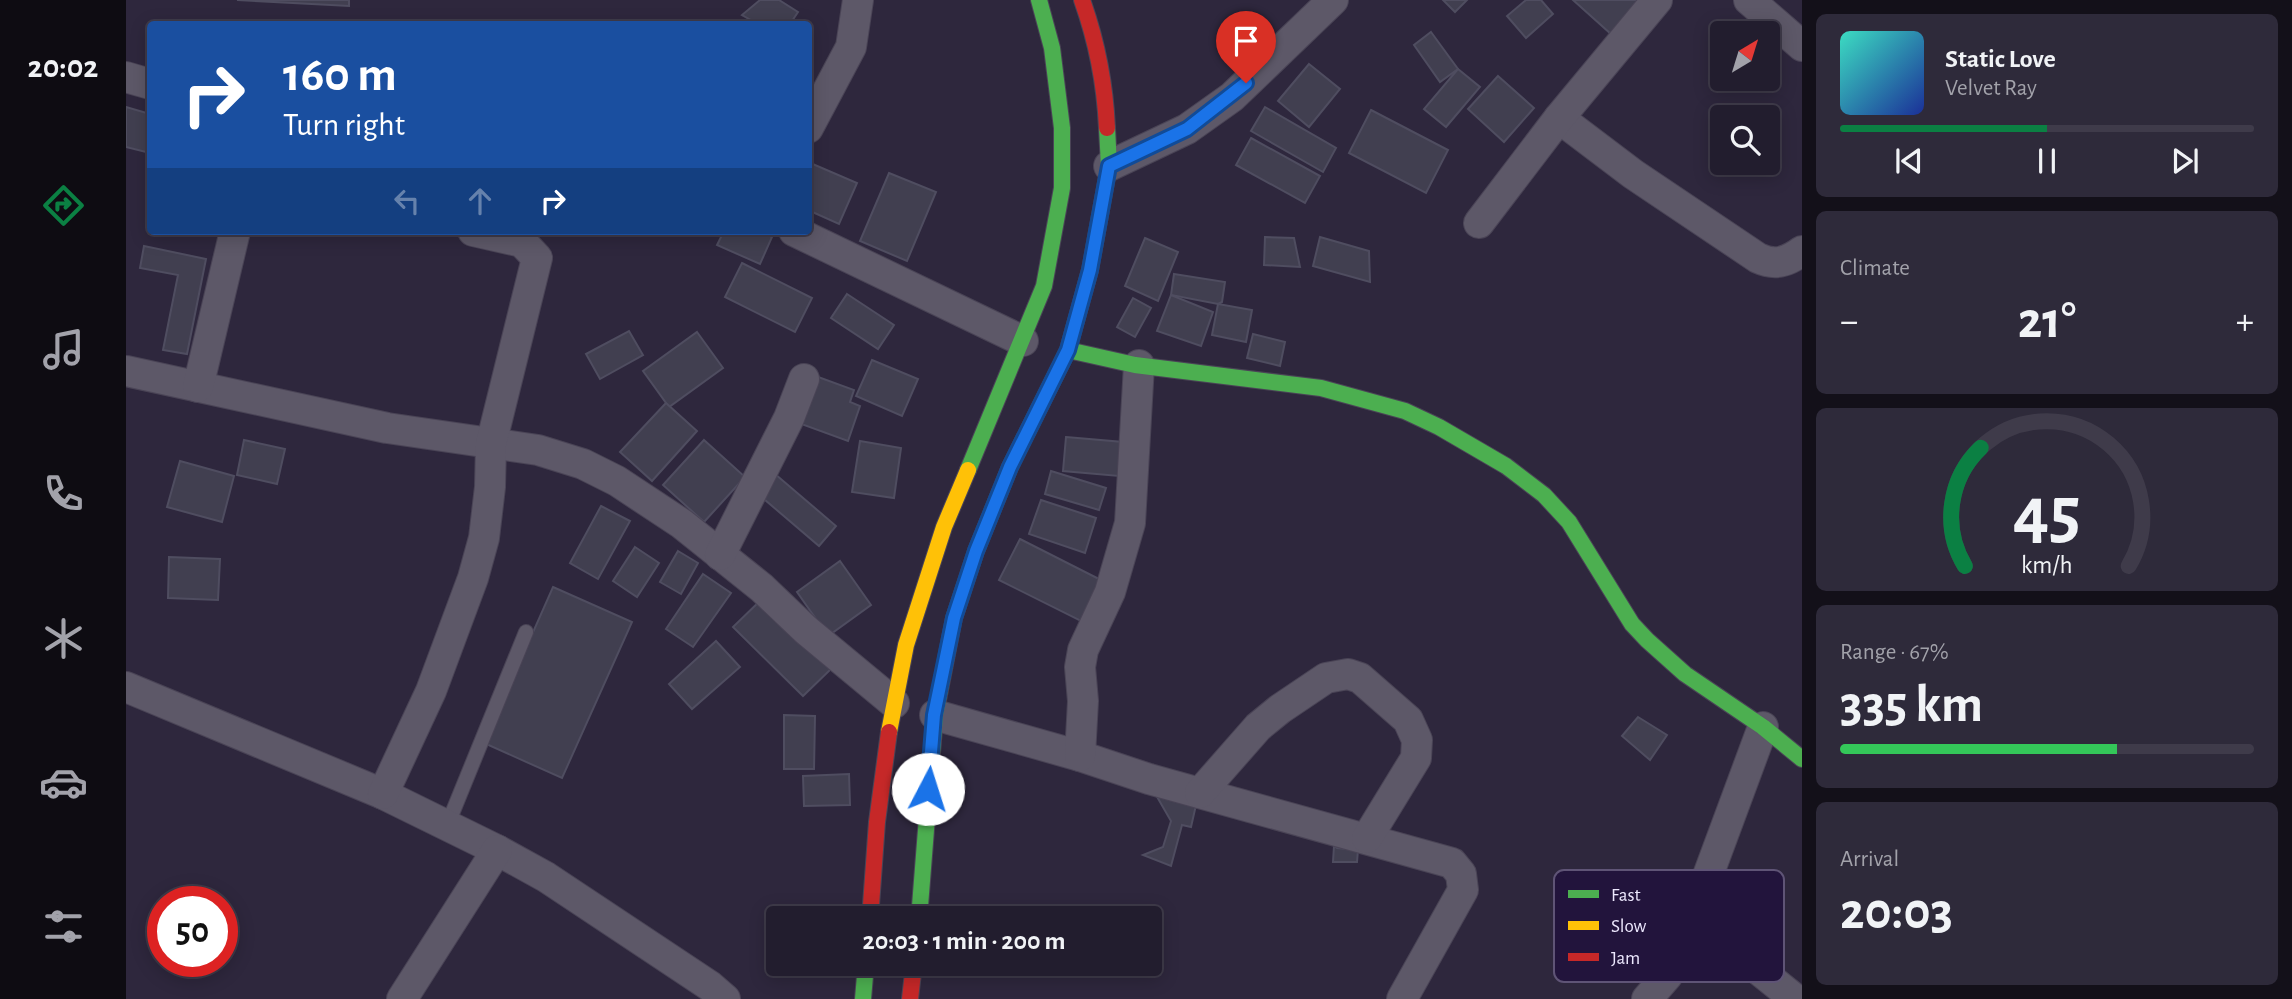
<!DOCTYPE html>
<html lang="en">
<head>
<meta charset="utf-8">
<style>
  :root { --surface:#221d2e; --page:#2e2a3a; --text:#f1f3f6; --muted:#a2a2aa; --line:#3f3b4a; --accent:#0b8043 }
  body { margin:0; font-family:"Alegreya Sans",sans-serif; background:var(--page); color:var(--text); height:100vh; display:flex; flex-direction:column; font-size:26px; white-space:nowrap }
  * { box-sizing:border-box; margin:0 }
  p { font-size:23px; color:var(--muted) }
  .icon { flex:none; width:38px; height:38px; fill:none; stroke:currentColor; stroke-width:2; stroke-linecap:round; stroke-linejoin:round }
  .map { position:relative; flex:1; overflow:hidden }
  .sheet { display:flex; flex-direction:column; gap:14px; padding:14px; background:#131019; width:490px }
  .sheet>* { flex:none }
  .top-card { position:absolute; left:21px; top:21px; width:665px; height:214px; border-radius:7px; box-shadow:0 4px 18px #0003,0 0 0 2px var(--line); background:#1a4fa0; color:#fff; overflow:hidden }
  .needle { width:46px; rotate:38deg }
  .tools { position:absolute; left:1584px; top:21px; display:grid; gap:14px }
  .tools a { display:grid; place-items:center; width:70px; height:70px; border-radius:7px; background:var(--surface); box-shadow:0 4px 18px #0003,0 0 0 2px var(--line); font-size:35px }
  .speed { position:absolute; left:21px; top:886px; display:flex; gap:14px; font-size:35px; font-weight:700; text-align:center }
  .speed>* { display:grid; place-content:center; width:91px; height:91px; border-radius:50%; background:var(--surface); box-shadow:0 4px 18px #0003,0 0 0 2px var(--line); line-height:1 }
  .speed .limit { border:10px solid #d22; background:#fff; color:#111 }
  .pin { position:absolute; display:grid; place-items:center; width:60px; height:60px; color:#fff; margin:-72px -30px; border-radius:50% 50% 50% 0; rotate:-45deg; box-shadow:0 0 7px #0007 }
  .pin .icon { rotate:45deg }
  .me { position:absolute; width:77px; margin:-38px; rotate:5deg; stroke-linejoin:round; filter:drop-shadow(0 0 5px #0008) }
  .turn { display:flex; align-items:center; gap:24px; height:147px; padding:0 21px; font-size:32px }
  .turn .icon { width:91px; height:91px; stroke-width:2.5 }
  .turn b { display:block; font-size:49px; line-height:60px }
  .lanes { display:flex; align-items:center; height:66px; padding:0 21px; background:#0003; justify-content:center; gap:35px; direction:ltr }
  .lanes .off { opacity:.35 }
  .big { font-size:52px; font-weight:600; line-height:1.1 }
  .sheet .tile { flex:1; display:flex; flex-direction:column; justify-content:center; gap:10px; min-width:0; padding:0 24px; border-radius:10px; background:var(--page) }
  .sheet .dial { align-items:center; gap:0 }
  .dial svg { height:182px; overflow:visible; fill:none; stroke:var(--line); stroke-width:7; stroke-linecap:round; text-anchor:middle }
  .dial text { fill:var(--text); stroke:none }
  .song { display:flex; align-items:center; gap:21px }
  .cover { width:84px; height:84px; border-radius:10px; background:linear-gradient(135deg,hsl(170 70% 55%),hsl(230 70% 35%)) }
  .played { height:7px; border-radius:4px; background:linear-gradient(90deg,var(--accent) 50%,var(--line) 50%) }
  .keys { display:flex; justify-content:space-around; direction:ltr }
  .heat { display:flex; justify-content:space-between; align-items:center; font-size:38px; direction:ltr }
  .charge { height:10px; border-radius:5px; background:linear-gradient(90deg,#34c759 67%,var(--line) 0) }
  .trip { position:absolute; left:640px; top:906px; width:396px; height:70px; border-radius:7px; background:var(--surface); box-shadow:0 4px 18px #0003,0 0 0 2px var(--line); font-weight:600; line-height:70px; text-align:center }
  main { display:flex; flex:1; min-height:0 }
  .dock { display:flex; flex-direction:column; width:126px; justify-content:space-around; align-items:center; background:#0e0c12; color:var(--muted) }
  .dock .icon { width:49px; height:49px }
  .dock .active { color:var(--accent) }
  .dock b { font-size:32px; color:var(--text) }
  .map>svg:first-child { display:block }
</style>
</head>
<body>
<main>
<nav class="dock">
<b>20:02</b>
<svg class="icon active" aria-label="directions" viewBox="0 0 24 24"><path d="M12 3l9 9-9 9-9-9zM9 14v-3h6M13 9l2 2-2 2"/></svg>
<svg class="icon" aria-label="music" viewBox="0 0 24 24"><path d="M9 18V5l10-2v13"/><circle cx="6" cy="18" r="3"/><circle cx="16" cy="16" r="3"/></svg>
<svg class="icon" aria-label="phone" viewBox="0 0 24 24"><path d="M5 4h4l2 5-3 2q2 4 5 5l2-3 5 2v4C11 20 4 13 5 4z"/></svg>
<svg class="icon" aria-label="climate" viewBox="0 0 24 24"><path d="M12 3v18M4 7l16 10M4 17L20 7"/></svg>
<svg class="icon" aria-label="car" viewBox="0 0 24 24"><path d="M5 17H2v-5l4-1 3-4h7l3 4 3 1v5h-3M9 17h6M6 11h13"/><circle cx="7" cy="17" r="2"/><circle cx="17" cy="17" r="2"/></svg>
<svg class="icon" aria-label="filters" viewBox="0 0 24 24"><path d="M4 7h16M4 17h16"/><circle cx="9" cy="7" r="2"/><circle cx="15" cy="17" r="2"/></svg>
</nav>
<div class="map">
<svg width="1676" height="999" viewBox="0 0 1676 999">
  <rect width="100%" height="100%" fill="#2e273d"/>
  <!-- building -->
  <g fill="#413f50" stroke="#4f4d60" stroke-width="2">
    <path d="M 111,0 L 223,0 L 223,6 Z"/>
    <path d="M 634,0 L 653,0 L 672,12 L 664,24 L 632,24 L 616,15 Z"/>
    <path d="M 1317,0 L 1341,0 L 1329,12 Z"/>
    <path d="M 1400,0 L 1415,0 L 1427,14 L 1400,38 L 1381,16 Z"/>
    <path d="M 1447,0 L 1516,0 L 1485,34 Z"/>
    <path d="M 1305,32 L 1332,69 L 1314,82 L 1288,45 Z"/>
    <path d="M 1183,64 L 1214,89 L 1183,127 L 1152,101 Z"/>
    <path d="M 1332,69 L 1354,87 L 1320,127 L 1298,109 Z"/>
    <path d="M 1372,76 L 1408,108 L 1378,142 L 1342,109 Z"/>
    <path d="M 0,107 L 24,114 L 24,153 L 0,147 Z"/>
    <path d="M 1139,107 L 1210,148 L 1197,172 L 1125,131 Z"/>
    <path d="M 1245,110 L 1322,150 L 1300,193 L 1223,153 Z"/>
    <path d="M 1125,138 L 1194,176 L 1179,203 L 1110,165 Z"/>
    <path d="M 682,162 L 731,183 L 713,224 L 682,210 Z"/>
    <path d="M 763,173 L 810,192 L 781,261 L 734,241 Z"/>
    <path d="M 598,231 L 633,231 L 646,237 L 634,264 L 591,245 Z"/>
    <path d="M 1139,237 L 1168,238 L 1174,267 L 1138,265 Z"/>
    <path d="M 1194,237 L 1243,251 L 1244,282 L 1187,266 Z"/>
    <path d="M 1019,238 L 1052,252 L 1032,301 L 999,286 Z"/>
    <path d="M 18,246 L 80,259 L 61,354 L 37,350 L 52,275 L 14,268 Z"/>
    <path d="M 616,263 L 686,298 L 669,332 L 599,297 Z"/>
    <path d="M 1048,274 L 1099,282 L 1096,302 L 1092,304 L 1045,295 Z"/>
    <path d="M 721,294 L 768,325 L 752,349 L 705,318 Z"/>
    <path d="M 1045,295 L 1087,312 L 1075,346 L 1031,331 Z"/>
    <path d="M 1007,298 L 1025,308 L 1009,337 L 991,327 Z"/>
    <path d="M 1092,304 L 1126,310 L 1120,342 L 1086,335 Z"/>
    <path d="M 503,331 L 517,355 L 474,379 L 460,354 Z"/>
    <path d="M 571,332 L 597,368 L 543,407 L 517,371 Z"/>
    <path d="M 1127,334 L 1159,342 L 1154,366 L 1121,358 Z"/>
    <path d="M 746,360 L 792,379 L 776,416 L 730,396 Z"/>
    <path d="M 684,374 L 728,390 L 724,402 L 734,406 L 722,441 L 667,421 Z"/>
    <path d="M 540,403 L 571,431 L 526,481 L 494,452 Z"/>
    <path d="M 940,437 L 997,442 L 993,476 L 937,471 Z"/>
    <path d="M 118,440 L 159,449 L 151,484 L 111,475 Z"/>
    <path d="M 578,440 L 619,477 L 578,522 L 537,485 Z"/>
    <path d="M 734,441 L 775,448 L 768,498 L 726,492 Z"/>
    <path d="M 54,461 L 108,476 L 96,522 L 41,507 Z"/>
    <path d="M 925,471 L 980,488 L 973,510 L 919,494 Z"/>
    <path d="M 649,474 L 710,526 L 693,546 L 632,494 Z"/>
    <path d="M 915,500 L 970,518 L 959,553 L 903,534 Z"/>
    <path d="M 475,506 L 504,521 L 472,579 L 444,563 Z"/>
    <path d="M 894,539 L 975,580 L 955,621 L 873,580 Z"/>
    <path d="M 509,547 L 533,563 L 511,597 L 487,581 Z"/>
    <path d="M 552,551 L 572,563 L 555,594 L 534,582 Z"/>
    <path d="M 43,557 L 94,559 L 92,600 L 42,598 Z"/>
    <path d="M 714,561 L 745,605 L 702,636 L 671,592 Z"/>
    <path d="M 577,574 L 605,593 L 567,647 L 540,629 Z"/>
    <path d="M 427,587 L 506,622 L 436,778 L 358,743 Z"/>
    <path d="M 637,598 L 706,668 L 677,696 L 607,627 Z"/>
    <path d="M 590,641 L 614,667 L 566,709 L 543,684 Z"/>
    <path d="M 658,715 L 689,716 L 688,769 L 658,769 Z"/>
    <path d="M 1512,717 L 1541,735 L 1524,760 L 1496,736 Z"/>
    <path d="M 723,774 L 724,805 L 678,806 L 677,776 Z"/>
    <path d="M 1030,795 L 1070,805 L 1065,827 L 1056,825 L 1045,866 L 1017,855 L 1037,847 L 1045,821 Z"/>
    <path d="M 1208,846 L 1211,848 L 1232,850 L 1231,862 L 1207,862 Z"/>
  </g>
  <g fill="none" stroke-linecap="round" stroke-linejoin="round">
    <!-- lane casing -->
    <g stroke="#4a4456" stroke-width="16">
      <path id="lane" d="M 321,826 L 400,632"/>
    </g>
    <!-- street casing -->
    <g stroke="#4a4456" stroke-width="32">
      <g id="street">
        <path d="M 1623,0 L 1676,46"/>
        <path d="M 0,77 L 24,84"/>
        <path d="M 1433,118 L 1507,174 L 1632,258 C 1649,266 1661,262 1676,251"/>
        <path d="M 682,128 L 725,47 L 732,0"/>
        <path d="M 983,166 L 1061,129 L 1106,97 L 1207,0"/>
        <path d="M 1353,223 L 1433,118 L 1531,0"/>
        <path d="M 668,231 L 897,341"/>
        <path d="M 0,371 L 261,428 L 412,450 L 457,464 L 491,481 L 556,524 L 636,588 L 680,630 L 768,703"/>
        <path d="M 72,387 L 109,231"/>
        <path d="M 594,555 L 663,418 L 678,379"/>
        <path d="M 0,687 L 257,794 L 371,850 L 420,877 L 584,986 L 599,999"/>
        <path d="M 809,715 L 954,756 L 1023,779 L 1326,863 L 1335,874 L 1337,890 L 1276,999"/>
        <path d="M 954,756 L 957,701 L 954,667 L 957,650 L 984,592 L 1004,523 L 1013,365"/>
        <path d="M 1074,793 L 1132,727 L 1154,709 L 1200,678 L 1222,674 L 1234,678 L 1282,720 L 1291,740 L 1290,758 L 1241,838"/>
        <path d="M 257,794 L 305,691 L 347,578 L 358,538 L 364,487 L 365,444 L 411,258 L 396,242 L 347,231"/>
        <path d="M 1567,917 L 1669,999"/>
        <path d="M 276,999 L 371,850"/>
        <path d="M 1521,999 L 1541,976 L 1554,951 L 1637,727"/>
      </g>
    </g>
    <!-- fast casing -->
    <g stroke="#4a4456" stroke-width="18">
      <g id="fast">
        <path d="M 942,350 L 1009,365 L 1195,388 L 1279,411 L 1313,427 L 1380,466 L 1418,495 L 1443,522 L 1506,624 L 1521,640 L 1559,674 L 1637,727 L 1676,759"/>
        <path d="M 842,470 L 918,286 L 936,188 L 936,128 L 926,48 L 913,0"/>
        <path d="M 793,919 L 809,715 L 828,618 L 850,551 L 884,467 L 942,350 L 964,270 L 983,166 L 981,128"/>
        <path d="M 737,999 L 740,964"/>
      </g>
    </g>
    <!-- slow casing -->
    <g stroke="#4a4456" stroke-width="18">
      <path id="slow" d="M 763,732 L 780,645 L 818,527 L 842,470"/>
    </g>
    <!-- jam casing -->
    <g stroke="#4a4456" stroke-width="18">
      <g id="jam">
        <path d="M 956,0 C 971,42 979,84 981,128"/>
        <path d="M 744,919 L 751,822 L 763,732"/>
        <path d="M 784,999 L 788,964"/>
      </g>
    </g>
    <!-- lane -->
    <use href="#lane" stroke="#5d5868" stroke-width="14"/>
    <!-- street -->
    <use href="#street" stroke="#5d5868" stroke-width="30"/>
    <!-- fast -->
    <use href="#fast" stroke="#4caf50" stroke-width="16"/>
    <!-- slow -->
    <use href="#slow" stroke="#ffc107" stroke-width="16"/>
    <!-- jam -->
    <use href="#jam" stroke="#c62828" stroke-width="16"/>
  </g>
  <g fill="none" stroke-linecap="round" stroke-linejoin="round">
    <!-- route casing -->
    <g stroke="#114b97" stroke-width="18">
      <path id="route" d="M 802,789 L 808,715 L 828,618 L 850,551 L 884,467 L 942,350 L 964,270 L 983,166 L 1061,129 L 1120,83"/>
    </g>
    <!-- route -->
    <use href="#route" stroke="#1a73e8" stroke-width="12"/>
  </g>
  <!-- legend -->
  <rect x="1428" y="870" width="230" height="112" rx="10" fill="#22143c" stroke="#5f5476" stroke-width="2"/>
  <rect x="1442" y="890" width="31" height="8" fill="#4caf50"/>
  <rect x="1442" y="921" width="31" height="9" fill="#ffc107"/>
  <rect x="1442" y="953" width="31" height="8" fill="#c62828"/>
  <g font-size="19" fill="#ede8fe">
    <text x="1485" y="901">Fast</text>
    <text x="1485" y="932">Slow</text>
    <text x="1485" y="964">Jam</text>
  </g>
</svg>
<div class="tools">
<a><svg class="needle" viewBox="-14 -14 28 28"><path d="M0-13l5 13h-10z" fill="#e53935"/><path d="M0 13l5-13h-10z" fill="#a2a2aa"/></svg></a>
<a><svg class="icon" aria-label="search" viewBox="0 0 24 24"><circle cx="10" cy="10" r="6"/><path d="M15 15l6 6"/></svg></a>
</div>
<div class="speed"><div class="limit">50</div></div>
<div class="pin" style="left:1120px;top:83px;background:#d93025"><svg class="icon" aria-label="arrive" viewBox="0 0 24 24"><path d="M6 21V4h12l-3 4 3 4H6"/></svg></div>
<svg class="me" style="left:802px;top:789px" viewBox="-20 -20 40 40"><circle r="19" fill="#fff"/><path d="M0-13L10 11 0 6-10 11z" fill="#1a73e8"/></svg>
<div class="trip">20:03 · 1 min · 200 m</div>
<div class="top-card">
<div class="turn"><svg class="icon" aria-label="right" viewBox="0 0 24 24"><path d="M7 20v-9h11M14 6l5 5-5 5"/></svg><div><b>160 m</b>Turn right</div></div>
<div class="lanes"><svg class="icon off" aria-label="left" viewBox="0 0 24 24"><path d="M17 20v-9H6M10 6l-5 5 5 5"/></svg><svg class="icon off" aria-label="ahead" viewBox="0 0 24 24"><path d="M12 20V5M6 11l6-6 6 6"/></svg><svg class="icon" aria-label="right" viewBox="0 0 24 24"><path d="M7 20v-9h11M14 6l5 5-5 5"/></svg></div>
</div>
</div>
<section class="sheet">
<div class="tile">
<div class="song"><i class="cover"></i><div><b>Static Love</b><p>Velvet Ray</p></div></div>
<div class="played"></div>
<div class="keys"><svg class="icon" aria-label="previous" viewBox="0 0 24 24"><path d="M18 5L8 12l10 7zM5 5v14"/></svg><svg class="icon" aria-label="pause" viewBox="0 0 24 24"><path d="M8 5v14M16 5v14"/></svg><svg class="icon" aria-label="next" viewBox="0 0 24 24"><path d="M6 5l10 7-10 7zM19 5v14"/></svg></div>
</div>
<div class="tile"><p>Climate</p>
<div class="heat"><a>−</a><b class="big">21°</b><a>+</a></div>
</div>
<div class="tile dial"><svg viewBox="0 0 100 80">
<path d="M14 69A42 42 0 1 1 86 69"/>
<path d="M14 69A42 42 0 0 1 21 17" stroke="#0b8043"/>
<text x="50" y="56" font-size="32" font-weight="700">45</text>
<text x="50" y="72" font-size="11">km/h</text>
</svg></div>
<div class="tile"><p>Range · 67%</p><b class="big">335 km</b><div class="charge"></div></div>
<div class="tile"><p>Arrival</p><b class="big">20:03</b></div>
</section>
</main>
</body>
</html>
